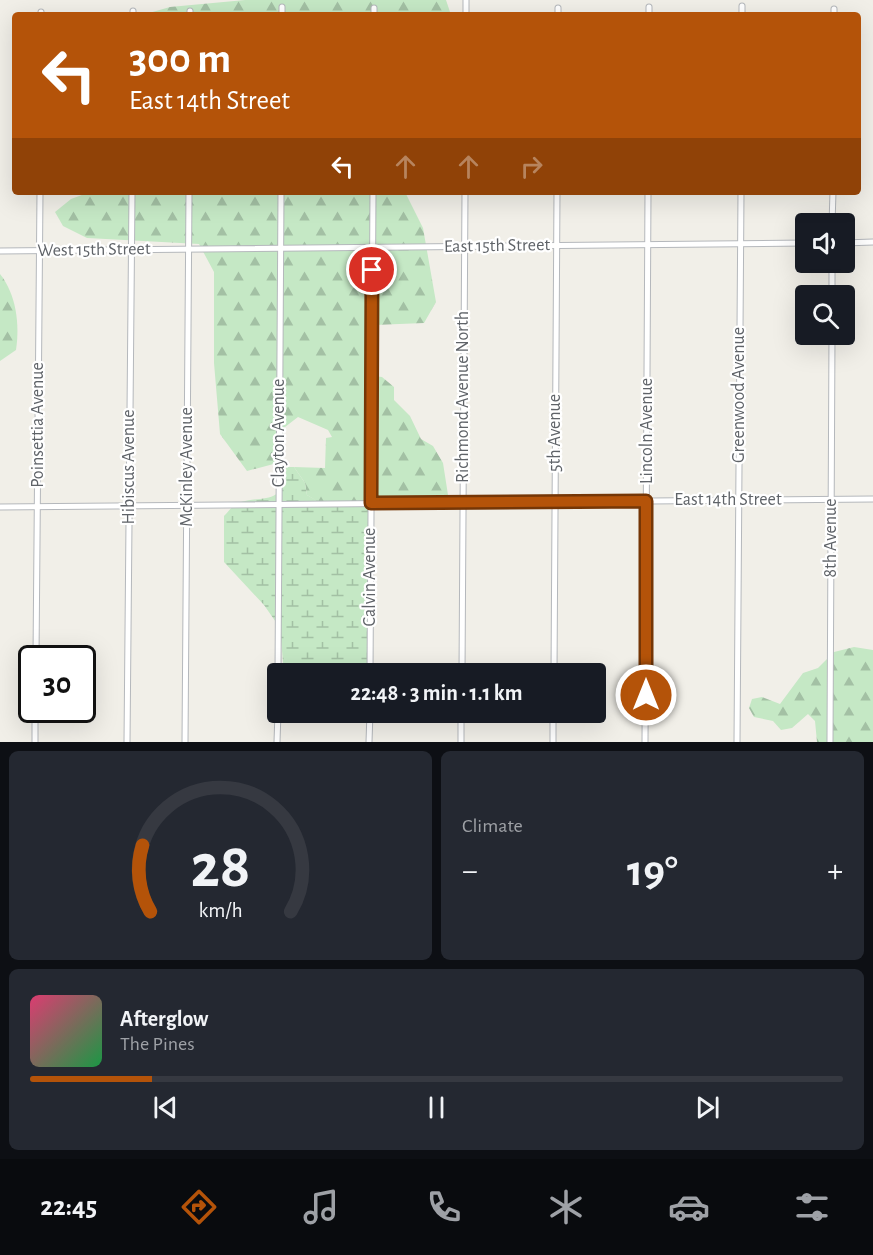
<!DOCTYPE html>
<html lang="en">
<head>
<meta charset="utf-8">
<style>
  :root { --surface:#171b24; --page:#242831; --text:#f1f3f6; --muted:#9ea1a6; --line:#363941; --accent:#b45309 }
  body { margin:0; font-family:"Alegreya Sans",sans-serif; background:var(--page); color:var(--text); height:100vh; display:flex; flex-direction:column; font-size:22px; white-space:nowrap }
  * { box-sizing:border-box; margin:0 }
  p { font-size:20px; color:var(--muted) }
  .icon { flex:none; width:33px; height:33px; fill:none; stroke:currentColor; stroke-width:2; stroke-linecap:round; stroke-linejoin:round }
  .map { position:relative; height:742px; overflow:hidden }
  .drawer { display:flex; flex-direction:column; gap:9px; padding:9px; background:#0d0f14; flex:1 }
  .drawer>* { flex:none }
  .top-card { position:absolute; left:12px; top:12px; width:849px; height:183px; border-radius:6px; box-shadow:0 6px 24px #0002; background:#b45309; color:#fff; overflow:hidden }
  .fabs { position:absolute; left:795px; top:213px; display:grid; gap:12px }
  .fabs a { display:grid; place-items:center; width:60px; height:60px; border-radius:6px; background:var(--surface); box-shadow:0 6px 24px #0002; font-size:30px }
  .speed { position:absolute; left:18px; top:645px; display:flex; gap:12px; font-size:30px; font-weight:700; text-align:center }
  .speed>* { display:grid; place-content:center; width:78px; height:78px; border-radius:50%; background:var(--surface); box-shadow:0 6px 24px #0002; line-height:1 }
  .speed .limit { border:3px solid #111; border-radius:9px; background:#fff; color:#111 }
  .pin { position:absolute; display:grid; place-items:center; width:51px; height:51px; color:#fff; margin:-26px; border:3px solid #fff; border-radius:50%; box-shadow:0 2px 6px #0007 }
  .me { position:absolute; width:66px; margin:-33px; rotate:0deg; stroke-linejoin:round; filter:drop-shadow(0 0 4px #0008) }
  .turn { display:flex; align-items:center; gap:21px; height:126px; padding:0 18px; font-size:27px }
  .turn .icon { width:78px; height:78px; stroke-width:2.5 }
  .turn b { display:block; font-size:42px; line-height:51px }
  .lanes { display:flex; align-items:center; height:57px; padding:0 18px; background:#0003; justify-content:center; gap:30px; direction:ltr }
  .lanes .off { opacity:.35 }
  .big { font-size:45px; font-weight:700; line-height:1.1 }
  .drawer .card { flex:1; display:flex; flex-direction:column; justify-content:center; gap:9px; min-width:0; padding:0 21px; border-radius:9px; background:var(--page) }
  .drawer .dial { align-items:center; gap:0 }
  .dial svg { height:156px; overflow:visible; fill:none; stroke:var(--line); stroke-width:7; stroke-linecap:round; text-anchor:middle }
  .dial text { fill:var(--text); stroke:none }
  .song { display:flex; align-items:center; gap:18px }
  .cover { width:72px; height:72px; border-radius:9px; background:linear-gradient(135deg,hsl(340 70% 55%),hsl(140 70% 35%)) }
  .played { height:6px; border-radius:3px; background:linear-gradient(90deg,var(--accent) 15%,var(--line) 15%) }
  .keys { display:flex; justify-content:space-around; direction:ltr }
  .heat { display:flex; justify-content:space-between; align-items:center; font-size:33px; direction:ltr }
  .drawer .tiles { flex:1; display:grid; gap:9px; grid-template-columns:1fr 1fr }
  .card:last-child { grid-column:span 2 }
  .trip { position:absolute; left:267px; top:663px; width:339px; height:60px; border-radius:6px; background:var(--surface); box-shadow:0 6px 24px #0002; font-weight:700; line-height:60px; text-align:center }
  .tabs { display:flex; height:96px; justify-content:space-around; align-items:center; background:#090b0e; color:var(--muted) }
  .tabs .icon { width:42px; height:42px }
  .tabs .current { color:var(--accent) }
  .tabs b { font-size:27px; color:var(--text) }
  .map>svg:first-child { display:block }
</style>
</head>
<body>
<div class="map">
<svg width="873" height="742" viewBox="0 0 873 742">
  <defs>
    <pattern id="forest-firs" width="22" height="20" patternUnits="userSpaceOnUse" patternTransform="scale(1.5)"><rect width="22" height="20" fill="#c5e8c5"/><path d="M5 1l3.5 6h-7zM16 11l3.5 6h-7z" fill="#a3c0a4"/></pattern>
    <pattern id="wetland-marsh" width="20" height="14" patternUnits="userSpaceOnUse" patternTransform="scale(1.5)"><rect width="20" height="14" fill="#c5e8c5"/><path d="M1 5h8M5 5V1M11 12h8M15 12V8" fill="none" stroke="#a3c0a4"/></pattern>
  </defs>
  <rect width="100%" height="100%" fill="#f1efe8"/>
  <!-- forest -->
  <g fill="url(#forest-firs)">
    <path d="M 245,0 L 446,0 L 451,15 L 142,15 L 170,7 Z"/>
    <path d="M 90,192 L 405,192 L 423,228 L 436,302 L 424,323 L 375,325 L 374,376 L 382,377 L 394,387 L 394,400 L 410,416 L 421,439 L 433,446 L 443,463 L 448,495 L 423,499 L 380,497 L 358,504 L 325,506 L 307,495 L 305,483 L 294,467 L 325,468 L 326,438 L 332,437 L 328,430 L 298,417 L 285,427 L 281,462 L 247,471 L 220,434 L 214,363 L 214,272 L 199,244 L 87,238 L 63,226 L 55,212 L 71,199 Z"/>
    <path d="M 0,274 C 16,294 20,324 16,350 L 0,361 Z"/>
    <path d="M 854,647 L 873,650 L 873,742 L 817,742 L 815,721 L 808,714 L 792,728 L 781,730 L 773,721 L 754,717 L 749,708 L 752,699 L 762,697 L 780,704 L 803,673 L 818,668 L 834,652 Z"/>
  </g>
  <!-- wetland -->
  <path fill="url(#wetland-marsh)" d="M 284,467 L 294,467 L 305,483 L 307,495 C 335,512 350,506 380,497 L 370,502 L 373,673 L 284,673 L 280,628 L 264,605 L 224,562 L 224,516 C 228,512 233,505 238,503 C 264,494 284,508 284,467 Z"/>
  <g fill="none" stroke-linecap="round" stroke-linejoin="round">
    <!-- minor casing -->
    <g stroke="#b5b8bc" stroke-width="7">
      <g id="minor">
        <path d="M 41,15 L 41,12"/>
        <path d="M 133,15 L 133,11"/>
        <path d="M 190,15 L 190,11"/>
        <path d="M 282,15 L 282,7"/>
        <path d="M 374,15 L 374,8"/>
        <path d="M 466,15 L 466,0"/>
        <path d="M 558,15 L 558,8"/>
        <path d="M 649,15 L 649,7"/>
        <path d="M 742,15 L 742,6"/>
        <path d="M 834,15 L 834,9"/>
        <path d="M 832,224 L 833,192"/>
        <path d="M 844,243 L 873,242"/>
        <path d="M 0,251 L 806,243"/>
        <path d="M 832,296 L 832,262"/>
        <path d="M 0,507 L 873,499"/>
        <path d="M 36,658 L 40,192"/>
        <path d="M 278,674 L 281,192"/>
        <path d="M 370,674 L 373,192"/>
        <path d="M 462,674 L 465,192"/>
        <path d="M 554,674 L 557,192"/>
        <path d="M 35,742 L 35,710"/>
        <path d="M 127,742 L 132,192"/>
        <path d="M 185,742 L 189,192"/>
        <path d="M 277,742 L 278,712"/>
        <path d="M 369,742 L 370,712"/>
        <path d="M 461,742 L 461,712"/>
        <path d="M 553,742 L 553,712"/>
        <path d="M 645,742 L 648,192"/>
        <path d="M 737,742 L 741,192"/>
        <path d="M 830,742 L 832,334"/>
      </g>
    </g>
    <!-- minor -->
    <use href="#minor" stroke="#fff" stroke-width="5"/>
  </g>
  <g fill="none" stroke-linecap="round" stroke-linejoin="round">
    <!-- route casing -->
    <g stroke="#753606" stroke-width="15">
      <path id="route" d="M 372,270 L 371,503 L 646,501 L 646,695"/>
    </g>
    <!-- route -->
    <use href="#route" stroke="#b45309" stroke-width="10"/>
  </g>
  <g text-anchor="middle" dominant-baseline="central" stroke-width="4.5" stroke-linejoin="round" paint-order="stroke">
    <!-- street labels -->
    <g font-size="18" fill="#5f6368" stroke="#fff">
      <text transform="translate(497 246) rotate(-1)">East 15th Street</text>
      <text transform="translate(94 250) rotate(-1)">West 15th Street</text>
      <text transform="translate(739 395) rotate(-90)">Greenwood Avenue</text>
      <text transform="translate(463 397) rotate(-90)">Richmond Avenue North</text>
      <text transform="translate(38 425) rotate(-90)">Poinsettia Avenue</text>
      <text transform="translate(647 431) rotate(-90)">Lincoln Avenue</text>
      <text transform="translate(279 433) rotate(-90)">Clayton Avenue</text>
      <text transform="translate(555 433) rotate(-90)">5th Avenue</text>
      <text transform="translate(129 467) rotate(-90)">Hibiscus Avenue</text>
      <text transform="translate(187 467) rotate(-90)">McKinley Avenue</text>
      <text x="728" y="500">East 14th Street</text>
      <text transform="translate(831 538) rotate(-90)">8th Avenue</text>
      <text transform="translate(370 577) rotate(-90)">Calvin Avenue</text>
    </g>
  </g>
</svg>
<div class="fabs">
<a><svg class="icon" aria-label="sound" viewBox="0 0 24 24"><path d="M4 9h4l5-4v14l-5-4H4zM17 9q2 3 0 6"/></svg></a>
<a><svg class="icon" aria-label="search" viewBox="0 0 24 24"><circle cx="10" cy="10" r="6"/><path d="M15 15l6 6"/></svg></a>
</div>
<div class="speed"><div class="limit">30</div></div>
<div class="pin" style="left:372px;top:270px;background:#d93025"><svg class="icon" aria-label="arrive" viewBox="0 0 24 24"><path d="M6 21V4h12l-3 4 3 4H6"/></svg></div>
<svg class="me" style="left:646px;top:695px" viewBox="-20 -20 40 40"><circle r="17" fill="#b45309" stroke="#fff" stroke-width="3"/><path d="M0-11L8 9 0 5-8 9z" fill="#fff"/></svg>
<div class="trip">22:48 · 3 min · 1.1 km</div>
<div class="top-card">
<div class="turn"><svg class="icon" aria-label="left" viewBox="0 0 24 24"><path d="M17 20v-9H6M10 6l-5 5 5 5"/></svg><div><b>300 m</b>East 14th Street</div></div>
<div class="lanes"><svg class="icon" aria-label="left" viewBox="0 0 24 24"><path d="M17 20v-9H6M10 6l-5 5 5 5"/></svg><svg class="icon off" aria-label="ahead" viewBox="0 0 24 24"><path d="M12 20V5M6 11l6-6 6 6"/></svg><svg class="icon off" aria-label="ahead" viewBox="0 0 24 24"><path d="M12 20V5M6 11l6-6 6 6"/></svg><svg class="icon off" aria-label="right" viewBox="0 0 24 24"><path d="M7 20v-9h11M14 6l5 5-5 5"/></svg></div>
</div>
</div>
<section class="drawer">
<div class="tiles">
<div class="card dial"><svg viewBox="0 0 100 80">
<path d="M14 69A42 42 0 1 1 86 69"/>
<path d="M14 69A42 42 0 0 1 10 35" stroke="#b45309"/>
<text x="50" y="56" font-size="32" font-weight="700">28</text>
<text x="50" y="72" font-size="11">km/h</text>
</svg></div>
<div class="card"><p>Climate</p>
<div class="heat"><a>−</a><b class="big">19°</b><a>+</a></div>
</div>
<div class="card">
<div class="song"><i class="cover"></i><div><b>Afterglow</b><p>The Pines</p></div></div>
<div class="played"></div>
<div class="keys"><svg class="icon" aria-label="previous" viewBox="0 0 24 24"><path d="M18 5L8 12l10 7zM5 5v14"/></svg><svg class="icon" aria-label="pause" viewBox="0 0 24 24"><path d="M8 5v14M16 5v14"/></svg><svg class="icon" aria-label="next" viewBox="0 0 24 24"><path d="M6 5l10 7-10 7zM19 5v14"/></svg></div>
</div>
</div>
</section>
<nav class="tabs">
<b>22:45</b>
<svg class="icon current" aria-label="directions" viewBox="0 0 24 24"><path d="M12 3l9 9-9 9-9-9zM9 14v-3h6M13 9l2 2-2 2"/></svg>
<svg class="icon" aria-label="music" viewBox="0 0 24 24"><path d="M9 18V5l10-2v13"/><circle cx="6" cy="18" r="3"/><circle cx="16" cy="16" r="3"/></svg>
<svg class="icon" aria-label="phone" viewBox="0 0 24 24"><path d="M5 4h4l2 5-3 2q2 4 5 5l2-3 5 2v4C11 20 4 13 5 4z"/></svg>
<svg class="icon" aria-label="climate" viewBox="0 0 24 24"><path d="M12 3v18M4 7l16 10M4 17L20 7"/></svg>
<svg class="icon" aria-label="car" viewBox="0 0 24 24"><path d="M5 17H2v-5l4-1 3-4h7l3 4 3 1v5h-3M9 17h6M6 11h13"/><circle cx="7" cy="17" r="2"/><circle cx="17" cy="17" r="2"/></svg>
<svg class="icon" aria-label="filters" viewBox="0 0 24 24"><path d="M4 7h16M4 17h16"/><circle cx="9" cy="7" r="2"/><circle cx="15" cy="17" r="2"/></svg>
</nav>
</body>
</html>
